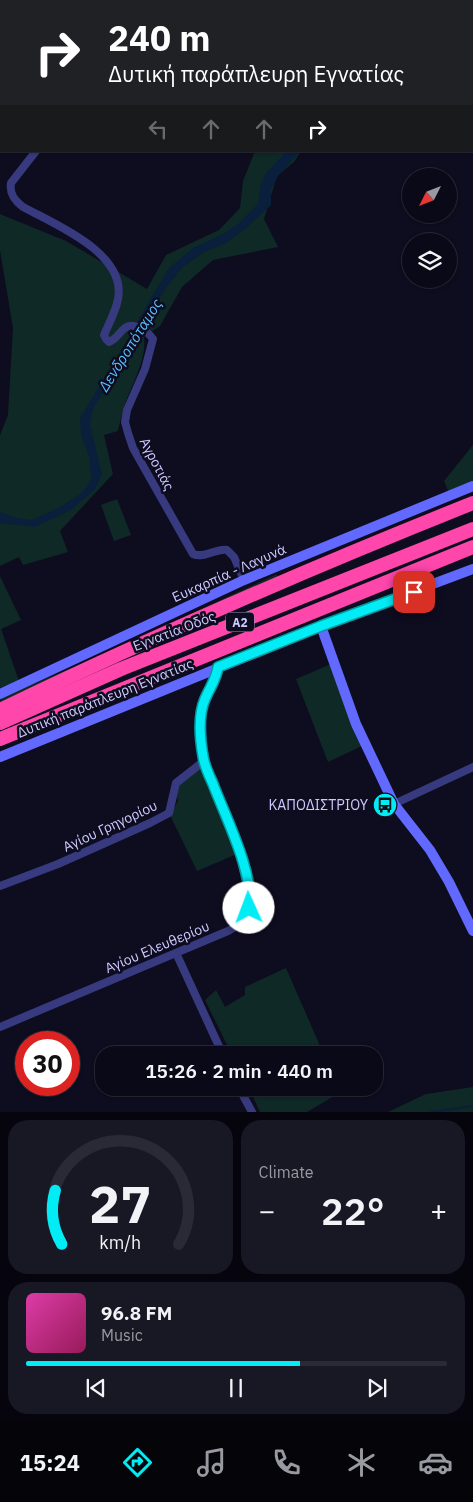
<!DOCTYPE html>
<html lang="en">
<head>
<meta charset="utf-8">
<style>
  :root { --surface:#0a0917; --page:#181724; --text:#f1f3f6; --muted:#999aa1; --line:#2a2a36; --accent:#01ecf4 }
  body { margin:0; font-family:"IBM Plex Sans",sans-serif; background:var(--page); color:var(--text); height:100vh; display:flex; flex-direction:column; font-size:19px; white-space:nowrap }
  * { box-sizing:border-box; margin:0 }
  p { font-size:16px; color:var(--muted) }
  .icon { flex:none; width:28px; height:28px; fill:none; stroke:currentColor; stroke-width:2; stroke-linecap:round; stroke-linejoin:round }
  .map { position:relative; height:1112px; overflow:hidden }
  .sheet { display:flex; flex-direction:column; gap:8px; padding:8px; background:#06050d; flex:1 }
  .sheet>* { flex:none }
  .top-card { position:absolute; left:0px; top:0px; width:474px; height:152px; box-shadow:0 1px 4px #0004,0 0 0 1px var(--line); background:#202124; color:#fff; overflow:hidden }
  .needle { width:32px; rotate:228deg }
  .controls { position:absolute; left:402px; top:168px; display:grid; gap:10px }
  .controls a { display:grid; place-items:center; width:55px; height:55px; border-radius:50%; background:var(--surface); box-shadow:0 1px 4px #0004,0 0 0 1px var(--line); font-size:25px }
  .speed { position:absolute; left:15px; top:1031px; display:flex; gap:10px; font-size:25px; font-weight:700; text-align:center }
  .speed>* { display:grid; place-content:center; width:65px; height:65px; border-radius:50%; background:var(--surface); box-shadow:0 1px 4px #0004,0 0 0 1px var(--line); line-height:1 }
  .speed .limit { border:8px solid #d22; background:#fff; color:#111 }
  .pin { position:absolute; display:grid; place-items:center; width:42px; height:42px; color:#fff; margin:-21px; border-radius:10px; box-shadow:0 2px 8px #0006 }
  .me { position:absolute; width:55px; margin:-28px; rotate:358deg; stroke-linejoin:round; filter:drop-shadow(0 0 4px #0008) }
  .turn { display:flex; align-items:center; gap:18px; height:105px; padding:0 25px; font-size:22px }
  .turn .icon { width:65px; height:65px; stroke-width:2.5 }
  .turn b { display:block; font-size:35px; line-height:42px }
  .lanes { display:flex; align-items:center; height:48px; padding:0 25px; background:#0003; justify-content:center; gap:25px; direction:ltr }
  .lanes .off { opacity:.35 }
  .big { font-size:38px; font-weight:600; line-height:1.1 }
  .sheet .widget { flex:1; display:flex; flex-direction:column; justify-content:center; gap:8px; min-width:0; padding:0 18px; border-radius:20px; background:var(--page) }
  .sheet .dial { align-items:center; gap:0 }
  .dial svg { height:130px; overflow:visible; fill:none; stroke:var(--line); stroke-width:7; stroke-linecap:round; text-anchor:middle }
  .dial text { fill:var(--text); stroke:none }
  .song { display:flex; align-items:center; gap:15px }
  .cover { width:60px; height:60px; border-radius:8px; background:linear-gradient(135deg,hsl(320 70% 55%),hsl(330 70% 35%)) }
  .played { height:5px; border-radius:2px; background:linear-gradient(90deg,var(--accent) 65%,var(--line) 65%) }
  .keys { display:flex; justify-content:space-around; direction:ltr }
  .heat { display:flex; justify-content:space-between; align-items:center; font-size:28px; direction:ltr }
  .sheet .tiles { flex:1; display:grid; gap:8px; grid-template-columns:1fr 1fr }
  .widget:last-child { grid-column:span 2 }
  .trip { position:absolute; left:95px; top:1046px; width:288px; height:50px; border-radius:20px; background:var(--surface); box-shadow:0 1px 4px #0004,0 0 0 1px var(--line); font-weight:600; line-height:50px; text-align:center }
  .dock { display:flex; height:80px; justify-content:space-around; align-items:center; background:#040409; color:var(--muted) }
  .dock .icon { width:35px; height:35px }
  .dock .active { color:var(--accent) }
  .dock b { font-size:22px; color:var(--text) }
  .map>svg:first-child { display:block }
</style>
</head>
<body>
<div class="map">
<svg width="473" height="1112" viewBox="0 0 473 1112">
  <rect width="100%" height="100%" fill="#0e0c1f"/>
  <!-- green -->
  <g fill="#0f2926">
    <path d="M 255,151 L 301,151 L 294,162 L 277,176 L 264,219 L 278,247 L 213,260 L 182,287 L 160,326 L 144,337 C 147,359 132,384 125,404 C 122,413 120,422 118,431 L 104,435 L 113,474 L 60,531 L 68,552 L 23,565 L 19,557 L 0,566 L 0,435 L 8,415 L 13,328 L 0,250 L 0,214 L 66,241 L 147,289 L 166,255 L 219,230 L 240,208 L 243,181 Z"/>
    <path d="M 473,445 L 473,481 L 448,491 L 444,481 Z"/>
    <path d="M 117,499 L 131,535 L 114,541 L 101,505 Z"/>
    <path d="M 277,574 L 278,579 L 0,704 L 0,698 L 93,659 Z"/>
    <path d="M 0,576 L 21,620 L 1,629 L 19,681 L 0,688 Z"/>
    <path d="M 331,664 L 362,746 L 328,762 L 296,679 Z"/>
    <path d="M 204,768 L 237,854 L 197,871 L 170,815 L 178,801 L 174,786 L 186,774 Z"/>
    <path d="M 286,968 L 324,1055 L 232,1055 L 205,1000 L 216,990 L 225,1007 L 245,995 L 245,987 Z"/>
    <path d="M 473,1087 L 473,1112 L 388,1112 L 426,1094 Z"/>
    <path d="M 249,1088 L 339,1088 L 341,1092 L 307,1112 L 260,1112 Z"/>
  </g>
  <!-- water -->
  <path fill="#091f3b" d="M 287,151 L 300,151 L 278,176 L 271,189 L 271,205 L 245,229 L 226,243 L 204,252 L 182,268 L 165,289 L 93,409 L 90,425 L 102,474 L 95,489 L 71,510 L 35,527 L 0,523 L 0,512 L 17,518 L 32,520 L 60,507 L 83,492 L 91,479 L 89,456 L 81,435 L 80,418 L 119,354 L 155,291 L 169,268 L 193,248 L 221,235 L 238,224 L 258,204 L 261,184 L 266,173 Z"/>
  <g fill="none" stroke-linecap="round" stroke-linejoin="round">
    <!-- stream -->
    <path stroke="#091f3b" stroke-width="2" d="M 431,1112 L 473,1106"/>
    <!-- street -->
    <g stroke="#373a7e" stroke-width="8">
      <path d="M 202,1 L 204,0"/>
      <path d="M 36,151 L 11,183 C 9,194 15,201 23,207 C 54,224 127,253 118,299 C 116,311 109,323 104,335 L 106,339 L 109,342 C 117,339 119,332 125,328 C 134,321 148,332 153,339 L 145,369 L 127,410 L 125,422 L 128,433 L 133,448 L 193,554 C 204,559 216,548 227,550 L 234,557 L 244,580"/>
      <path d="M 394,804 L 473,767"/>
      <path d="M 0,886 L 58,864 L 150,823 L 169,813 L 176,783 L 204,761"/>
      <path d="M 176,953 L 223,1055"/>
      <path d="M 0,1027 L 228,931 L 235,927 L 245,916 L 250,900 L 240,856 L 203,756 L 202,711 L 205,698 L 216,679 L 218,667"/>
      <path d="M 239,1088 L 252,1112"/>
    </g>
    <!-- secondary -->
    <g stroke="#6269fe" stroke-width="10">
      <path d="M 321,626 L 356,724 L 394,804 L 430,850 L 449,882 L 473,931"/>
      <path d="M 0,694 L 244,580 L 473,486"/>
      <path d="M 0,757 L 321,626 L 473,569"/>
    </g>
    <!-- highway -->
    <g stroke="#fe46ab" stroke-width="14">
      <path d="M 0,710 C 155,635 313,567 473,503"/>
      <path d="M 0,723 L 121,669 L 473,529"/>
      <path d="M 0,739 L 473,547"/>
    </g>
  </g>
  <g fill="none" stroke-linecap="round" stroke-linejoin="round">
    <!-- route casing -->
    <g stroke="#01999f" stroke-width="12">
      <path id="route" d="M 249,908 C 255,875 225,816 213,784 C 209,775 204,765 203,756 C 200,739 198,715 205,699 C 210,687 216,680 218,667 L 321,626 L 414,592"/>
    </g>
    <!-- route -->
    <use href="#route" stroke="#01ecf4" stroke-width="9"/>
  </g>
  <!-- icons -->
  <defs>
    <g id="bus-disc" transform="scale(1.25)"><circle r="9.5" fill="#01ecf4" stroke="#0e0c1f"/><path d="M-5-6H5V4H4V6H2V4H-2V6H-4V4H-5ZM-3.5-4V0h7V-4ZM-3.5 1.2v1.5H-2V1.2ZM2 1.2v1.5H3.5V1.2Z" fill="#111"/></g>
  </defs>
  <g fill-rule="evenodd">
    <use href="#bus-disc" x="385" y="805"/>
  </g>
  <g text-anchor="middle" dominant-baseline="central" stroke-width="5" stroke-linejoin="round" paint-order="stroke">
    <!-- shield labels -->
    <rect fill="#0e0c1f" stroke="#9491bc" stroke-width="1" x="226" y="612.5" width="28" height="19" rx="4"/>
    <g font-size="12" font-weight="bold" fill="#cdcaff">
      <text x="240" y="622">Α2</text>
    </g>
    <!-- street labels -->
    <g font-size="14" fill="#cdcaff" stroke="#0e0c1f">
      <text transform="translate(157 464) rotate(62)">Αγροτιάς</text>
      <text transform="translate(229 573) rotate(-24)">Ευκαρπία - Λαγυνά</text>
      <text transform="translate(174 631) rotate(-21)">Εγνατία Οδός</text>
      <text transform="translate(105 698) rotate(-22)">Δυτική παράπλευρη Εγνατίας</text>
      <text transform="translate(110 826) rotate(-25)">Αγίου Γρηγορίου</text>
      <text transform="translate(157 947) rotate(-23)">Αγίου Ελευθερίου</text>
    </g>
    <!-- poi labels -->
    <g font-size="14" fill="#cdcaff" stroke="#0e0c1f" text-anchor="end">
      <text x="368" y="805">ΚΑΠΟΔΙΣΤΡΙΟΥ</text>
    </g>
    <!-- water labels -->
    <g font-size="15" font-style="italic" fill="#59bdfe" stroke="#0e0c1f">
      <text transform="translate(130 345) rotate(-58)">Δενδροπόταμος</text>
    </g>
  </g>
</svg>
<div class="controls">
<a><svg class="needle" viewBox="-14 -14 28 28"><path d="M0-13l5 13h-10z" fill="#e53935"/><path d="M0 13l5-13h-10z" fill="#999aa1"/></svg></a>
<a><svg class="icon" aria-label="layers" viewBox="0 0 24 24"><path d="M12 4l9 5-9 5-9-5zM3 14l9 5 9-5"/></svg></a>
</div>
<div class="speed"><div class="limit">30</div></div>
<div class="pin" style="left:414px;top:592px;background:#d93025"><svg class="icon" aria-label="arrive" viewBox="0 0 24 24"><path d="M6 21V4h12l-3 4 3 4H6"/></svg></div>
<svg class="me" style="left:249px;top:908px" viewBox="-20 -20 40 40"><circle r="19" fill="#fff"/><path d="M0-13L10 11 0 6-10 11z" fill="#01ecf4"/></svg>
<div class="trip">15:26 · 2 min · 440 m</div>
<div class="top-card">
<div class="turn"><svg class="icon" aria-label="right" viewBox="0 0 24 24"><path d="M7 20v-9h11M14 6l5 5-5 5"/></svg><div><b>240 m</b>Δυτική παράπλευρη Εγνατίας</div></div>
<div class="lanes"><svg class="icon off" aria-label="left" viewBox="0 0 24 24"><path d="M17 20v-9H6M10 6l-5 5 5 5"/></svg><svg class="icon off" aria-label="ahead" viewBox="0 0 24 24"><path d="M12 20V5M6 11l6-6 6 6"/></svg><svg class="icon off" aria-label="ahead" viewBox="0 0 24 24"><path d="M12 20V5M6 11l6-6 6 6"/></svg><svg class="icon" aria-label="right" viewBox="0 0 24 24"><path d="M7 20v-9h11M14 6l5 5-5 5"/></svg></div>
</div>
</div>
<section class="sheet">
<div class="tiles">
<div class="widget dial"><svg viewBox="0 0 100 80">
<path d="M14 69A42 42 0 1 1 86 69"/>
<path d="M14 69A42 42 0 0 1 10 36" stroke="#01ecf4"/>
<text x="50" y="56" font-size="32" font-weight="700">27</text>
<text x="50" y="72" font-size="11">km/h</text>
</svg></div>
<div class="widget"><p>Climate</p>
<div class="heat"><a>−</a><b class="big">22°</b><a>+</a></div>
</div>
<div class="widget">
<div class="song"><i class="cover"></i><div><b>96.8 FM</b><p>Music</p></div></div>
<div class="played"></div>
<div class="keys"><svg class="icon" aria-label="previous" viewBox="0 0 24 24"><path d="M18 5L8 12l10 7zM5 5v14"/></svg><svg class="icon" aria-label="pause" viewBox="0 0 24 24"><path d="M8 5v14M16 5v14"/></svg><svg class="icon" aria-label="next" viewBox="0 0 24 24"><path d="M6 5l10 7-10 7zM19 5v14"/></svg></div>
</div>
</div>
</section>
<nav class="dock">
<b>15:24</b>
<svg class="icon active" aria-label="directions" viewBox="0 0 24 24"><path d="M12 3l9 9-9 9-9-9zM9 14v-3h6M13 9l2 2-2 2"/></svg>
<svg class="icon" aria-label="music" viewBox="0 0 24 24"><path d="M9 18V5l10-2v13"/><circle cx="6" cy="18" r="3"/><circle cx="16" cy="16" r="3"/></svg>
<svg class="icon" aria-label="phone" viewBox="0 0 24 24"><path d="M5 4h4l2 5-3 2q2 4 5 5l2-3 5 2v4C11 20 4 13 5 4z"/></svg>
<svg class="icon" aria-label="climate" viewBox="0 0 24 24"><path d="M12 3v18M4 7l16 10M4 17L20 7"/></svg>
<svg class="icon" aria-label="car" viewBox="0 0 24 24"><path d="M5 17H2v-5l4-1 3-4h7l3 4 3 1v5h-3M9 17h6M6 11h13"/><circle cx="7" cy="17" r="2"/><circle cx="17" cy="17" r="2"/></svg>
</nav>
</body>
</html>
